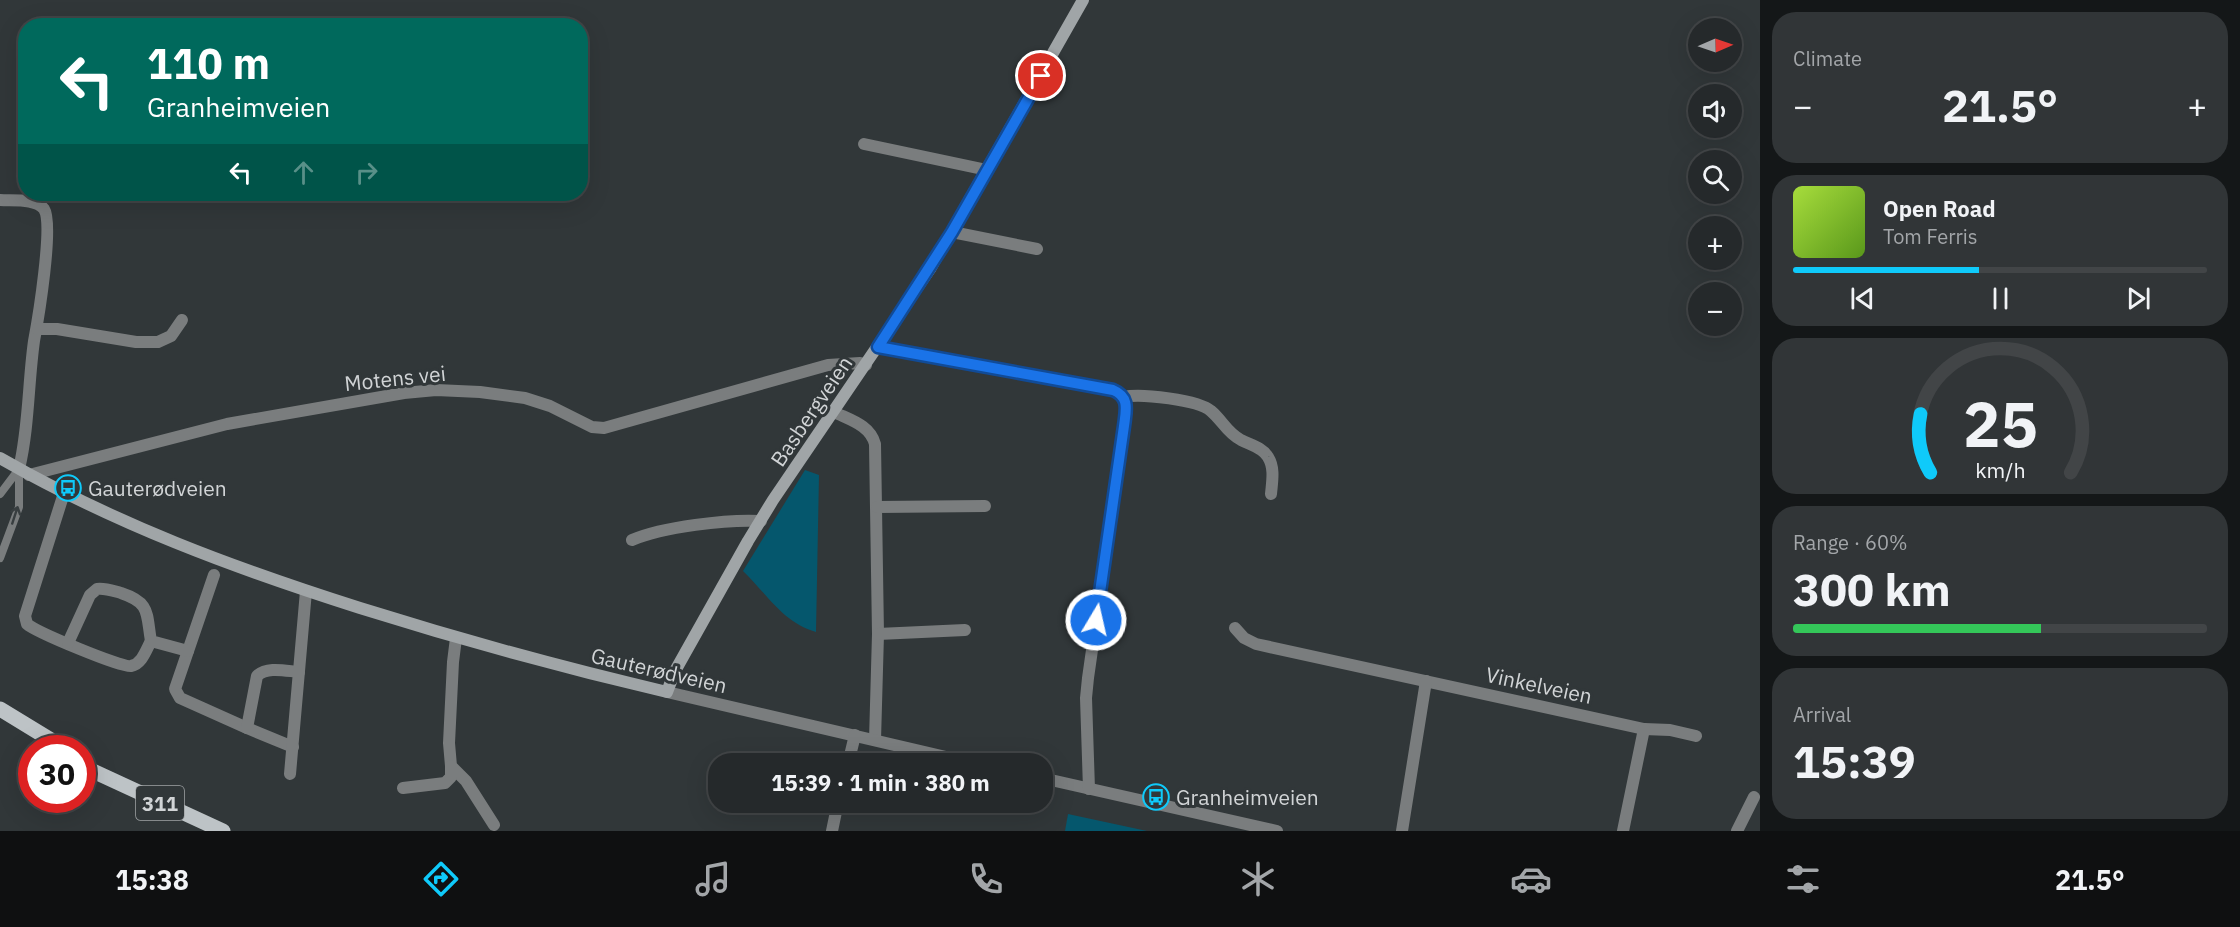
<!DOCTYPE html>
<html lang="en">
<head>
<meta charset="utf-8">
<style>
  :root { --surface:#25292b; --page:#313537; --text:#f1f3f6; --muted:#a3a6a9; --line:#424547; --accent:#0fcafa }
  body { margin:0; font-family:"IBM Plex Sans",sans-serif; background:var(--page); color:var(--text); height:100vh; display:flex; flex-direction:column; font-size:22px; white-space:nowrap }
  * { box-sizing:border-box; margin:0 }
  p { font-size:20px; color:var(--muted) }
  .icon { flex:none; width:33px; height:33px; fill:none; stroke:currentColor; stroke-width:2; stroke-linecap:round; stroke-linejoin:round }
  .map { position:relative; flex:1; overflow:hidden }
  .sheet { display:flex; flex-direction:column; gap:12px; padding:12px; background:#141718; width:480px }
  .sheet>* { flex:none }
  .guide { position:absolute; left:18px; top:18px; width:570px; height:183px; border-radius:24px; box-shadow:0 6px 24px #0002,0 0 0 2px var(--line); background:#00695c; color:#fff; overflow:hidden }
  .needle { width:39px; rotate:88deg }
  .controls { position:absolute; left:1688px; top:18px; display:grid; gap:12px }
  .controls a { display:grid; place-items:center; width:54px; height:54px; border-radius:50%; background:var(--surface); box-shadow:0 6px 24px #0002,0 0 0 2px var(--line); font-size:30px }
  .speed { position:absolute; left:18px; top:735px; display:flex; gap:12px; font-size:30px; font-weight:700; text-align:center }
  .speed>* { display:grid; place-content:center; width:78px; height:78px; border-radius:50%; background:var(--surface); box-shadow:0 6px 24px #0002,0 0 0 2px var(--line); line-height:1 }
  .speed .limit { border:9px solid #d22; background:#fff; color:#111 }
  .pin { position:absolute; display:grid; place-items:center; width:51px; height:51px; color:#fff; margin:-26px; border:3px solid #fff; border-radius:50%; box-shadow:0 2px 6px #0007 }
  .me { position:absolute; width:66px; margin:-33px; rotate:9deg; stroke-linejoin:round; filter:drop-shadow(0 0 4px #0008) }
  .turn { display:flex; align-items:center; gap:21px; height:126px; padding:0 30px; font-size:27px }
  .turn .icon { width:78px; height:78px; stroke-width:2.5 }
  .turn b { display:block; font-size:42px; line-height:51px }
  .lanes { display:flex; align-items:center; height:57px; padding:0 30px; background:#0003; justify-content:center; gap:30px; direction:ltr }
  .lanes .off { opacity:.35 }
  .big { font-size:45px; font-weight:700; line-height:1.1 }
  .sheet .widget { flex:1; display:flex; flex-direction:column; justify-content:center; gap:9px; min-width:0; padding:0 21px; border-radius:24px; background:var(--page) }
  .sheet .dial { align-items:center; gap:0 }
  .dial svg { height:156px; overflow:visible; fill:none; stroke:var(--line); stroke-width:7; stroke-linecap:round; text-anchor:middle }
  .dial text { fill:var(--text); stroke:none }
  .song { display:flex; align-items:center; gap:18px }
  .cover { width:72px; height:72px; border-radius:9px; background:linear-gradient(135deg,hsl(80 70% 55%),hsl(90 70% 35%)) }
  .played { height:6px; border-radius:3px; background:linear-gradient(90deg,var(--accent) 45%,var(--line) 45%) }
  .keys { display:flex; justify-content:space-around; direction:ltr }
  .heat { display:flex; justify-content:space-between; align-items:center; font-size:33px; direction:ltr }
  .charge { height:9px; border-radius:4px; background:linear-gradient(90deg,#34c759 60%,var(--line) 0) }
  .trip { position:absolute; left:708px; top:753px; width:345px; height:60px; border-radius:24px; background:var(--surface); box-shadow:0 6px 24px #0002,0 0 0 2px var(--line); font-weight:700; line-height:60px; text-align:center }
  .menu { display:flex; height:96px; justify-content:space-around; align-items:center; background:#0f1011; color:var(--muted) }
  .menu .icon { width:42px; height:42px }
  .menu .selected { color:var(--accent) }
  .menu b { font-size:27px; color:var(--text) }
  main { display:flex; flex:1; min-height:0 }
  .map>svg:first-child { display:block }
</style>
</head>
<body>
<main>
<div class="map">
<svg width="1760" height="831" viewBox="0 0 1760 831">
  <rect width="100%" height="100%" fill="#313739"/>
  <!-- green -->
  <g fill="#05576d">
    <path d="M 805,470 L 819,475 L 816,632 C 783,623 767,594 743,571 Z"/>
    <path d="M 1068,814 L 1147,831 L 1065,831 Z"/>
  </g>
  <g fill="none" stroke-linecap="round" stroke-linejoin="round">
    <!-- lane -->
    <g stroke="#7a7d7e" stroke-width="8">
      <path d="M 0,494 L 19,469"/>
      <path d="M 0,558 L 19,507 L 19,469"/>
    </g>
    <!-- street -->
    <g stroke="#7a7d7e" stroke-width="12">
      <path d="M 864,144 L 987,170"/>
      <path d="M 0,200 C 12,201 36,198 44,209 C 54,224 38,320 34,341 C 28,384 29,427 19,469"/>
      <path d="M 952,232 L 1037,249"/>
      <path d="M 37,329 L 57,329 L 136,342 L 158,342 L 171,336 L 182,320"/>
      <path d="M 878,347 L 1112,390 L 1124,397 C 1140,393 1199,400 1211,411 C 1222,420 1227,433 1241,440 C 1250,445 1262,447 1268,457 C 1275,468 1272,482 1271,494"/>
      <path d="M 834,412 C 850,420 870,425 875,444 L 878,634 L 875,740"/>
      <path d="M 29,475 L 227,424 L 404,393 L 436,390 L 480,392 L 525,398 L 550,406 L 592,427 L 604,428 L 828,365 L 860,363 L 866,365"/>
      <path d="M 64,493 L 25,616 L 27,624 C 36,632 122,668 131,666 C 142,664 146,650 151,641"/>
      <path d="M 877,507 L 985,506"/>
      <path d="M 632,540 C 662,527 728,519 761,521"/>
      <path d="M 214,575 L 175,689 L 180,698 L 247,728"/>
      <path d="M 1235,628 L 1244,638 L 1256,644 L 1644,729 L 1670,730 L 1696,736"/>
      <path d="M 878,634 L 965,630"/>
      <path d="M 456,638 L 453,662 L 449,743 L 451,766 L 466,781 L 494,825"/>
      <path d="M 68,643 L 90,595 L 97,589 C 106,588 113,591 121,593 C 151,603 146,613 151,641 L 188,651"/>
      <path d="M 667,692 L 976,764"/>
      <path d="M 293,747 L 247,728 L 257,676 C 267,666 286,671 299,672"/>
      <path d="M 848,764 L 855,735"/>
      <path d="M 290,774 L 306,591"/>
      <path d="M 1042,778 L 1277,831"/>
      <path d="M 403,788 L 445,783 L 451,777 L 451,766"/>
      <path d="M 1089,789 L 1086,698 L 1088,678 L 1124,426 L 1126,403 L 1124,397"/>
      <path d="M 832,831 L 838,802"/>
      <path d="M 1402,831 L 1426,681"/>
      <path d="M 1623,831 L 1644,729"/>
      <path d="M 1737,831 L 1754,797"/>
    </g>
    <!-- secondary -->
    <path stroke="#a0a5a7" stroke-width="12" d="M 0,458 C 115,524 234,568 360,608 C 462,640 564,668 667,692 L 675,671 L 748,541 L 773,500 L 930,269 L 1083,0"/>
    <!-- primary -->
    <g stroke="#bdc3c6" stroke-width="15">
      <path d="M 0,709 L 64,748"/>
      <path d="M 82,766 L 223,831"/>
    </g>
  </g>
  <!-- one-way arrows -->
  <defs><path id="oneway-shaft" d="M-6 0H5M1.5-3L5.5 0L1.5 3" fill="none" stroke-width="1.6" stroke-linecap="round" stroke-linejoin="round" transform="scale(1.5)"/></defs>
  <use stroke="#383e40" href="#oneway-shaft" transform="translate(15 515) rotate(-72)"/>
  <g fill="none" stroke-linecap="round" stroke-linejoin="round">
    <!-- route casing -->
    <g stroke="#114b97" stroke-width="15">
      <path id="route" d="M 1041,76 L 952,232 L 878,347 L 1113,390 C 1130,397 1126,410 1124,426 L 1096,620"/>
    </g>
    <!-- route -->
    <use href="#route" stroke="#1a73e8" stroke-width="10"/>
  </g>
  <!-- icons -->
  <defs>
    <g id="bus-ring" transform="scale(1.35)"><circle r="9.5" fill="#313739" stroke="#0fcafa" stroke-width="1.5"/><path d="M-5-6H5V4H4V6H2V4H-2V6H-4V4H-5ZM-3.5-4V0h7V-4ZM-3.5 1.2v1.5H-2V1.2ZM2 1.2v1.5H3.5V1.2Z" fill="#0fcafa"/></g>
  </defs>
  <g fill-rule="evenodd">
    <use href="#bus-ring" x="68" y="488"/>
    <use href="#bus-ring" x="1156" y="797"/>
  </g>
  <g text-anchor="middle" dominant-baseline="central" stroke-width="6" stroke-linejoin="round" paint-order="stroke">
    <!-- shield labels -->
    <rect fill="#313739" stroke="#a1a5a7" stroke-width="1.5" x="136" y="786" width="48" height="34" rx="4.5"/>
    <g font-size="20" font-weight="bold" fill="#d1d4d6">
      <text x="160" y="803">311</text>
    </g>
    <!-- street labels -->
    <g font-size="21" fill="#d1d4d6" stroke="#313739">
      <text transform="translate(395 378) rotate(-6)">Motens vei</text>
      <text transform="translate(811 411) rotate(-56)">Basbergveien</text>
      <text transform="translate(659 670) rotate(13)">Gauterødveien</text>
      <text transform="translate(1539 685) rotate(12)">Vinkelveien</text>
    </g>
    <!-- poi labels -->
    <g font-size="21" fill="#d1d4d6" stroke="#313739" text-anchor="start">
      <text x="88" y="488">Gauterødveien</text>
      <text x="1176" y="797">Granheimveien</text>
    </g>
  </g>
</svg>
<div class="controls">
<a><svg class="needle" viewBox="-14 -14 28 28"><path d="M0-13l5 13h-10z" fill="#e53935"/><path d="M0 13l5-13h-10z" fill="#a3a6a9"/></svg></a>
<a><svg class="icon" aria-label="sound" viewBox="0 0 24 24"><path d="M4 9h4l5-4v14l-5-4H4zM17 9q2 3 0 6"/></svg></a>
<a><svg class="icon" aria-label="search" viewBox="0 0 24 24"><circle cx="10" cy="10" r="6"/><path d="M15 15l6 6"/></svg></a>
<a>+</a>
<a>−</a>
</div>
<div class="speed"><div class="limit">30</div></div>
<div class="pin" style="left:1041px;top:76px;background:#d93025"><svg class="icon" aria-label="arrive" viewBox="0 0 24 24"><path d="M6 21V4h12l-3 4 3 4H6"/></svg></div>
<svg class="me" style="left:1096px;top:620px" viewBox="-20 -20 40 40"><circle r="17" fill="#1a73e8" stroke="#fff" stroke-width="3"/><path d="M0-11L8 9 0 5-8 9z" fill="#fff"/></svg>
<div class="trip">15:39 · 1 min · 380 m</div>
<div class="guide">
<div class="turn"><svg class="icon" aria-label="left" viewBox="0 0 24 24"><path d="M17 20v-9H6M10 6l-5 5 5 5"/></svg><div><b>110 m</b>Granheimveien</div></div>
<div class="lanes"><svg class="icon" aria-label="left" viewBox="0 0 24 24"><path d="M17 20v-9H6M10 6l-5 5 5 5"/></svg><svg class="icon off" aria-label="ahead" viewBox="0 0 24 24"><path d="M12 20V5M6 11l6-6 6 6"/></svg><svg class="icon off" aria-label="right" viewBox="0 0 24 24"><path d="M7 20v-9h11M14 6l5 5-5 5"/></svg></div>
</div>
</div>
<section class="sheet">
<div class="widget"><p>Climate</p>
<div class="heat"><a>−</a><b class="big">21.5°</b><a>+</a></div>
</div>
<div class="widget">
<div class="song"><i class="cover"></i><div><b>Open Road</b><p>Tom Ferris</p></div></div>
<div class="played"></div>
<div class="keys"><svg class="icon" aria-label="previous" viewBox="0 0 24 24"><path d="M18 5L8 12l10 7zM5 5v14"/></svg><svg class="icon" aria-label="pause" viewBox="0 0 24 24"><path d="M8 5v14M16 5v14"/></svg><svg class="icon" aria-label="next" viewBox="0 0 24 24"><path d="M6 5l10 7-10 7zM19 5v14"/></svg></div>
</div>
<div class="widget dial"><svg viewBox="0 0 100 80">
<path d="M14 69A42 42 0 1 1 86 69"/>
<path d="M14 69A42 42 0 0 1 9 39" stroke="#0fcafa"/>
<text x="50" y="56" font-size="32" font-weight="700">25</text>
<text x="50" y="72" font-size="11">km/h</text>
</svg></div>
<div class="widget"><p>Range · 60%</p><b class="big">300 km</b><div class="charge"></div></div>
<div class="widget"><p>Arrival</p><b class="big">15:39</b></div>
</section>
</main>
<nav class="menu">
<b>15:38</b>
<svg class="icon selected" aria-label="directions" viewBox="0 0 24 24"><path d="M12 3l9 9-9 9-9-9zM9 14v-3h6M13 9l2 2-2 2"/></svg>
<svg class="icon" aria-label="music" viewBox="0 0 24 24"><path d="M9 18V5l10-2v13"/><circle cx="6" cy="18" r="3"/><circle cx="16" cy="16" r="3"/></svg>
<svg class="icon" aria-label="phone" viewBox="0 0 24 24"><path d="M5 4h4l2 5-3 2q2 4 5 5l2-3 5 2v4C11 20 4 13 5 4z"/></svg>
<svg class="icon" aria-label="climate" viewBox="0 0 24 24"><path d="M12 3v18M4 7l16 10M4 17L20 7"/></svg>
<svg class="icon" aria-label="car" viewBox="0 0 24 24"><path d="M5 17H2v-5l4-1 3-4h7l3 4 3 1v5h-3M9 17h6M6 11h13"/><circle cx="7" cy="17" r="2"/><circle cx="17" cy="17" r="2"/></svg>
<svg class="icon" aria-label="filters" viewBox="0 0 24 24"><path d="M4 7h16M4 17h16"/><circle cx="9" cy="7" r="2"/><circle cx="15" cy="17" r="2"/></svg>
<b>21.5°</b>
</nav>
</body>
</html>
